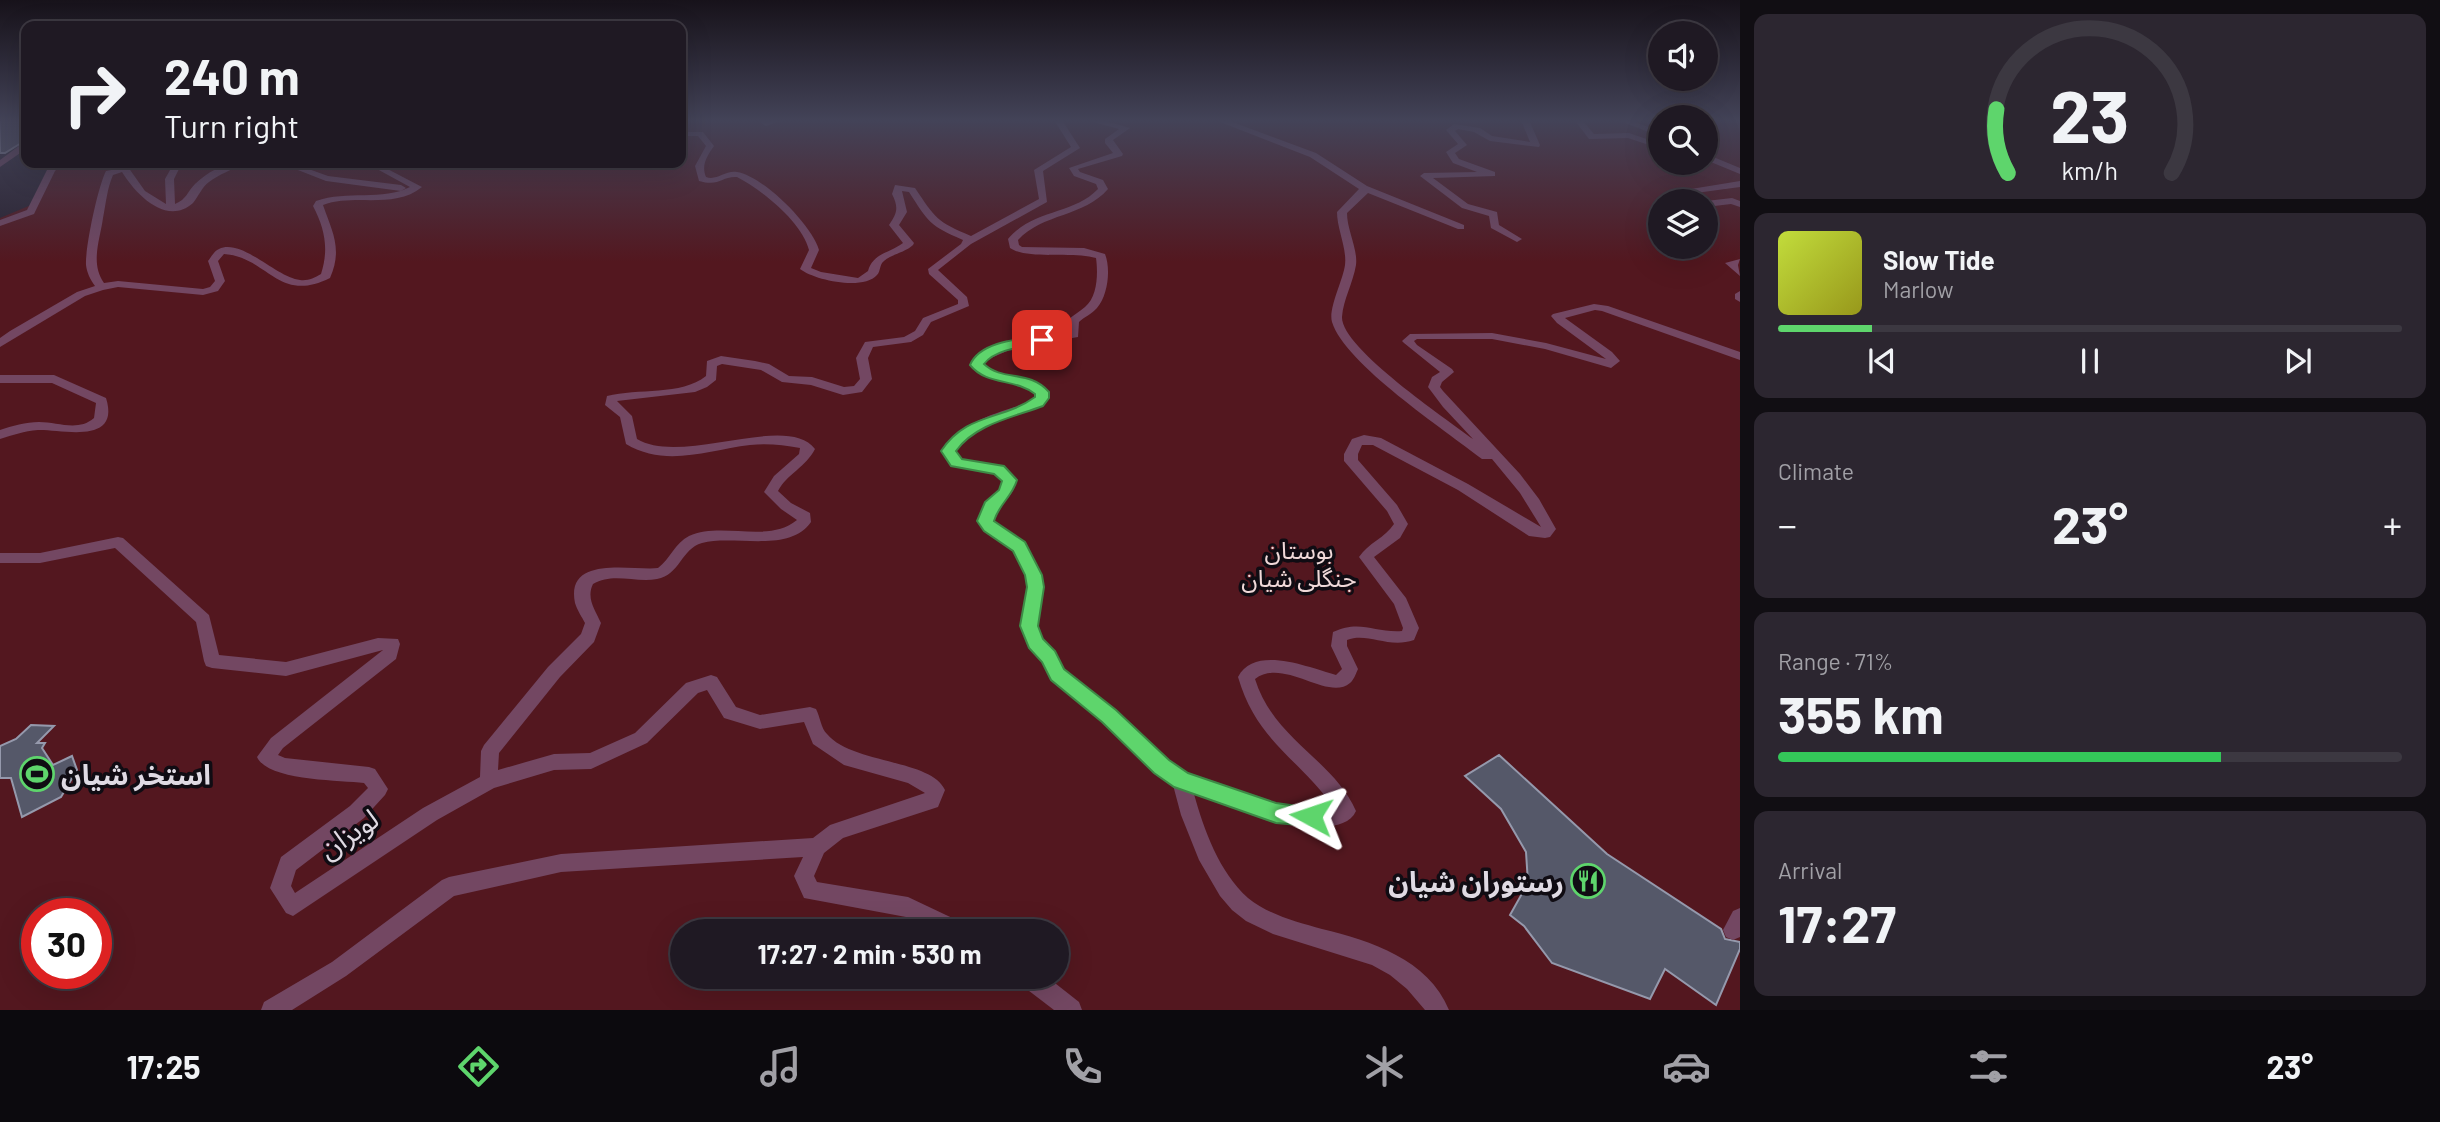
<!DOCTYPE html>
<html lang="en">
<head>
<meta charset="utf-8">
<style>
  :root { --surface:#1f1923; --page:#2c2630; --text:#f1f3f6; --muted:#a1a0a6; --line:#3c3841; --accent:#5ed56c }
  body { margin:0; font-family:Barlow,"Noto Sans Arabic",sans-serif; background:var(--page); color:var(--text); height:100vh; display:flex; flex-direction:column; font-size:26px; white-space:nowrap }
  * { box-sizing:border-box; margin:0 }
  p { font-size:23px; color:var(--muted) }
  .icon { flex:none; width:38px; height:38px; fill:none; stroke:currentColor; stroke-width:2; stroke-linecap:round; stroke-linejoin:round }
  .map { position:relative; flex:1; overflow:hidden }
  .drawer { display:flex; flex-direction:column; gap:14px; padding:14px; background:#110e13; width:700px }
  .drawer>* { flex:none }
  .guide { position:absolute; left:21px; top:21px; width:665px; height:147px; border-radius:14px; box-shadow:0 7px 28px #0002,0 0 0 2px var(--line); background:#1f1923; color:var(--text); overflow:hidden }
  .tools { position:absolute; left:1648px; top:21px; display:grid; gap:14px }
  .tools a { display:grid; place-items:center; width:70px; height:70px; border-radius:50%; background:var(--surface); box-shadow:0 7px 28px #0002,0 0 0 2px var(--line); font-size:35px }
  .speed { position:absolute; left:21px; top:898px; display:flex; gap:14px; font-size:35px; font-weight:700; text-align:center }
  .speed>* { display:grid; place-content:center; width:91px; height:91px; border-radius:50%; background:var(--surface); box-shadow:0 7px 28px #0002,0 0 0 2px var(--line); line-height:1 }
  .speed .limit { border:10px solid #d22; background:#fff; color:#111 }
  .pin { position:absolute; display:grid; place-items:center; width:60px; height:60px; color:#fff; margin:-30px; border-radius:14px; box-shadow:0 4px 10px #0006 }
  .me { position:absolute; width:77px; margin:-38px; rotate:275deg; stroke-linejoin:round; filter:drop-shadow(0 0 5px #0008) }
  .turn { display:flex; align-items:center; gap:24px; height:147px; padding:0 28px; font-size:32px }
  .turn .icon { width:91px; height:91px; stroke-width:2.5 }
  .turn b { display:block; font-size:49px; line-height:60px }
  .big { font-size:52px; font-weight:700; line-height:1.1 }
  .drawer .card { flex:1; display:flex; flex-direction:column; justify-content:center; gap:10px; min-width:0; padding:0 24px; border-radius:14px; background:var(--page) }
  .drawer .dial { align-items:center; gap:0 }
  .dial svg { height:182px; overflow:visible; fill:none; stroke:var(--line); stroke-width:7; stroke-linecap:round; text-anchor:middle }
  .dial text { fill:var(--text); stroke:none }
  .song { display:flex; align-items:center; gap:21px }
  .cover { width:84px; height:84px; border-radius:10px; background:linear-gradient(135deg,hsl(70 70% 55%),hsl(60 70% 35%)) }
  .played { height:7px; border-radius:4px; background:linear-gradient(90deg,var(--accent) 15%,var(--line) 15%) }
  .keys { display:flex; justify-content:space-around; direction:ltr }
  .heat { display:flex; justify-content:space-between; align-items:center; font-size:38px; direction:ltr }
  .charge { height:10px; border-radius:5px; background:linear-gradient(90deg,#34c759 71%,var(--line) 0) }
  .trip { position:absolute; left:670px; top:919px; width:399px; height:70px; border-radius:35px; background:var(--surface); box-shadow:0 7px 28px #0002,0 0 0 2px var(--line); font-weight:700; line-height:70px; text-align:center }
  .dock { display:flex; height:112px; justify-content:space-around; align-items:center; background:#0c0a0e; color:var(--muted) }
  .dock .icon { width:49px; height:49px }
  .dock .active { color:var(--accent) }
  .dock b { font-size:32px; color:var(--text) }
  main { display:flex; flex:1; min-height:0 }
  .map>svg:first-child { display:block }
</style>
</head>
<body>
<main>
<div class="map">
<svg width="1740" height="1010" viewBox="0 0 1740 1010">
  <rect width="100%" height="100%" fill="#29212f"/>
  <!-- green -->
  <path fill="#53171f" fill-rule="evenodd" d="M 681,120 L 1661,120 L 1661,163 L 1706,163 L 1706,120 L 1740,120 L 1740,1010 L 0,1010 L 0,218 L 31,205 L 60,163 L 681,163 ZM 1661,201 L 1706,201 L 1706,247 L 1661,247 ZM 37,914 L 96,914 L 96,973 L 37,973 ZM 682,931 L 1057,931 L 1057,976 L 682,976 Z"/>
  <!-- building -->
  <g fill="#555869" stroke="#9599ac" stroke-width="2">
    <path d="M 0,120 L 26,120 L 26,140 L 5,153 L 0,153 Z"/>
    <path d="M 31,725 L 54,726 L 37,743 L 45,743 L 42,748 L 53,765 L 72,756 L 77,770 L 61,797 L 22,817 L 11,778 L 0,778 L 0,746 L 16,739 Z"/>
    <path d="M 1499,755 L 1607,854 L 1721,929 L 1725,939 L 1740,942 L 1740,949 L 1716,1005 L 1665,969 L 1650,999 L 1552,963 L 1524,926 L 1510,915 L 1528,883 L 1526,852 L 1501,809 L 1465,776 Z"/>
  </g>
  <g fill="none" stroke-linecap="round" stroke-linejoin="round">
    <!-- minor -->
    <g fill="#734762" fill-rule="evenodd">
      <path d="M 756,120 L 784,120 L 766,126 Z"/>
      <path d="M 1054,120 L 1062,120 L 1080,148 L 1043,171 L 1047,202 L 971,244 L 938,270 L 967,297 L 969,306 L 931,322 L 923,335 L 911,342 L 873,347 L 868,358 L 872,379 L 862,392 L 843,395 L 811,385 L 782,382 L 761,370 L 722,364 L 717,366 L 716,380 L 707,387 L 695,392 L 617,401 L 632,416 L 637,439 C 682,466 787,412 815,449 C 806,467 787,474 778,491 L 791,503 L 810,513 L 811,522 C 789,554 733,534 702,543 C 681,549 680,575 657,579 C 635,583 613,572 593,584 C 586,598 595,610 601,623 L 594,642 L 560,677 L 499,753 L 498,770 L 554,754 L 590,753 L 635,733 L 686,683 L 711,675 L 717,677 L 736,707 L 760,715 L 810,707 L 816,709 C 820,716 821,729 827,734 C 852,764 931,759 945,790 L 938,807 L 843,838 L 824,853 L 814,876 L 817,882 L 908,897 L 965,924 L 968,931 L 936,931 L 906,917 L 804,898 L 794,876 L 803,857 L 561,872 L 454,896 L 346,976 L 292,1010 L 261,1010 L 264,1002 L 332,962 L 442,880 L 449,877 L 561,854 L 813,838 L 830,825 L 925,793 L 908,783 L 844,765 L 813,744 L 804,722 L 760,729 L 724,718 L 707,690 L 698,693 L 647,743 L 591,769 L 554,770 L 494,788 L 437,820 L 293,916 L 286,913 L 270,888 L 281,857 L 350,806 L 368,788 L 364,783 C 339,780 268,781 257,757 L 271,738 L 383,650 L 286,676 L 212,668 L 206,666 L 204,661 L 196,622 L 115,548 L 40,563 L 0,563 L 0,553 L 40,553 L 118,537 L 123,538 L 209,615 L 219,655 L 286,662 L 378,638 L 398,639 L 400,644 L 396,659 L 283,748 L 278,755 L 285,758 L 369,767 L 375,769 L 388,789 L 385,795 L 364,818 L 296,870 L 291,886 L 295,893 L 423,808 L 480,777 L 481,751 L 484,745 L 548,667 L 581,634 L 585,623 C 582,617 577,610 575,603 C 565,554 633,571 658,568 C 670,559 675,543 689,536 C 722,521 768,544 797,520 L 781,509 L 764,492 L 774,476 L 799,454 L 800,448 C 783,445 767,443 750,445 C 708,450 666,468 626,444 L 620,417 L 605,405 L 607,396 C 638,388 681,396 706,376 L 707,361 L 721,356 L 755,361 L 769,364 L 789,376 L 812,377 L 844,387 L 854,386 L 860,379 L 856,358 L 865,342 L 904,337 L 915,331 L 923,318 L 958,304 L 958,300 L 929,274 L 928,269 L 961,244 L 963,240 C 929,225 929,223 909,192 L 902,191 L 907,212 L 899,225 L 914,243 L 913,245 C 904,253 892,254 884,261 C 879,265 881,271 877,275 C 863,291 814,280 800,269 L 809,250 C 802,222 762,190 737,177 C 721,176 720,187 699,181 L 695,166 L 706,146 L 698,136 L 681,136 L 681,132 L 703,132 L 714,146 C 707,156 701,165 706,177 C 717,181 725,170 737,172 C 763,176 812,225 819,250 L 811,268 L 821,272 L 858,278 L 868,271 C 873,253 890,253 903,243 L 889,225 C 897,213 899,208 892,194 L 895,185 L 915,188 C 936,219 936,221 971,236 L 1039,199 L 1034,170 L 1071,147 Z"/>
      <path d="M 1086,120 L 1102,120 L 1130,128 L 1113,140 L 1123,154 L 1122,156 L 1078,169 L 1080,172 L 1103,180 L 1108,189 C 1084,217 1043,213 1018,240 L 1019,245 L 1022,247 L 1084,248 L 1105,254 C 1111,269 1108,295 1097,308 C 1092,314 1084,317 1079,322 L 1078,337 L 1014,348 L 984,361 L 983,365 C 1000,383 1030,373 1048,392 L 1042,406 C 1012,417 975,422 956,451 L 961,459 L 1003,467 L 1017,480 C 1014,497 998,505 992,521 L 1024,543 L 1042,575 L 1043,587 L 1037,626 L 1043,639 L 1054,652 L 1063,670 L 1115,711 L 1168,761 L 1200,780 L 1276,804 L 1334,808 C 1299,758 1257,742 1238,677 C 1255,644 1310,668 1336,675 L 1342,669 L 1331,646 L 1333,632 C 1360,619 1375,633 1402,631 L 1403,628 L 1394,604 L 1359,557 C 1368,543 1385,538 1394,524 L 1387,511 L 1344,461 L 1344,454 L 1352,439 L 1364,435 L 1381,438 L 1468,484 L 1541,527 L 1520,493 L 1492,459 L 1482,459 C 1445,430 1345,364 1332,322 C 1328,309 1343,280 1345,265 C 1347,248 1337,229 1337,212 L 1359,189 L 1310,157 L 1215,120 L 1227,120 L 1316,153 L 1367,186 L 1464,225 L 1464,229 L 1458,229 L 1368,193 L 1347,213 C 1347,230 1358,249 1356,265 C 1353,283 1343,300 1342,317 C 1341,348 1448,420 1473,439 L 1443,407 L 1428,387 L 1432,377 L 1440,372 L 1404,343 L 1402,341 L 1410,334 L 1492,333 L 1546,343 L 1606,359 L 1557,323 L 1551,316 L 1553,314 L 1594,304 L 1608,306 L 1740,352 L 1740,360 L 1602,311 L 1595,310 L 1565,318 L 1612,352 L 1620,361 L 1611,368 L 1545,349 L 1492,339 L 1417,339 L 1414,341 L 1417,345 L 1452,369 L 1454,372 L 1442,382 L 1440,387 L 1443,391 L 1520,474 L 1539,499 L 1556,529 L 1550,537 L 1545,538 L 1529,536 L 1458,490 L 1373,445 L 1362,445 L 1358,454 L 1358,460 L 1397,505 L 1408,524 L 1400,538 L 1374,557 L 1406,598 L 1419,628 L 1414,640 C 1388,649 1368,632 1347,640 L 1347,646 L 1358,669 C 1356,673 1354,680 1350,683 C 1328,702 1284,657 1255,679 C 1274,740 1333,759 1356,811 C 1339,850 1223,805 1194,794 C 1204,830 1219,872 1248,898 C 1269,915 1297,922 1322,929 C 1371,941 1428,959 1449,1010 L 1425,1010 L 1407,989 L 1390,975 L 1372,965 L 1273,934 L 1246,921 L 1232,910 L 1220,896 L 1199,860 L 1181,815 L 1173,785 L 1156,773 L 1103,721 L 1051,680 L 1042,661 L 1030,648 L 1021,626 L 1027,587 L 1026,575 L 1014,551 L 984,531 L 978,521 C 984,506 999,496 1003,481 L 994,474 L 952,466 L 942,451 C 964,419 998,413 1033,401 L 1036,393 C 1016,377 988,387 971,365 L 975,357 L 1007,343 L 1068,333 L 1067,321 C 1073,315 1079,312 1085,307 C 1098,297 1098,272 1096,258 C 1072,251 1028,260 1010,248 L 1008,239 C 1033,209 1073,215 1098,189 L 1096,184 L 1074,176 L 1069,168 L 1113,153 L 1105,143 L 1105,139 L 1119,129 Z"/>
      <path d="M 1521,120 L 1529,120 L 1540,145 L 1539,147 L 1490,141 L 1474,132 L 1458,129 L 1455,131 L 1467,145 L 1455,153 L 1459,159 L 1495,172 L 1495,176 L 1433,178 L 1468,204 L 1497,212 L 1499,225 L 1522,239 L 1517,242 L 1491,228 L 1489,216 L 1462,208 L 1420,176 L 1424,173 L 1477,172 L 1453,163 L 1446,152 L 1458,144 L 1446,130 L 1454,124 L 1480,128 L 1492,136 L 1530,142 Z"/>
      <path d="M 1570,120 L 1582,120 L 1594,134 L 1629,133 L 1661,144 L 1661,149 L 1628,138 L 1589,139 L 1576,122 Z"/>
      <path d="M 1618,120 L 1630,120 L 1661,132 L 1661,137 Z"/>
      <path d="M 23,143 L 26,143 L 26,149 L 0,167 L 0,160 Z"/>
      <path d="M 1706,154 L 1740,168 L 1740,174 L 1706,160 Z"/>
      <path d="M 54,163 L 63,163 L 55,171 L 34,214 L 0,226 L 0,220 L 27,210 L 47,170 Z"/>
      <path d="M 174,163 L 182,163 L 174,179 L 175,204 C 187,199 187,192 195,184 C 207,172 226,162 242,163 C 233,170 219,174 209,182 C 201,188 199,196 193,203 C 166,227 135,193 122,172 L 113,175 C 107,189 106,203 103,218 C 100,240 90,263 104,283 L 118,281 L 203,289 L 210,287 L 215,281 L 208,261 C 211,257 215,250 219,249 C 242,238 277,278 300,280 C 308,281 314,278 321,274 C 329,249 325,229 313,206 L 316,201 C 347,190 383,201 410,187 L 366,163 L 376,163 L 422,187 C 394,210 354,193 323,205 C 332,231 343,249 330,278 C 278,304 268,257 224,254 L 218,261 L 225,281 L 218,291 L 203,295 L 118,287 L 103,290 L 85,296 L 0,347 L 0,338 L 10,331 L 77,292 L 95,286 C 90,279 87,273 86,265 C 85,248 98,186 106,171 L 128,167 L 145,191 L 166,204 L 165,179 Z"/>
      <path d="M 280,163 L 292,163 L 328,176 L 401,185 L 406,188 L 401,191 L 326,181 Z"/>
      <path d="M 612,163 L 627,163 L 616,166 Z"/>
      <path d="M 1740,181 L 1740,187 L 1703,192 L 1676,201 L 1664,201 L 1691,189 Z"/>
      <path d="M 1732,198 L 1740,201 L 1740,207 L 1731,204 L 1706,207 L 1706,201 Z"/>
      <path d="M 1740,259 L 1738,265 L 1740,276 L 1725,263 Z"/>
      <path d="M 1740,291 L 1740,302 L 1735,299 L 1735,294 Z"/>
      <path d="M 0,375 L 54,375 L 106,398 C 121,446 60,429 38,430 C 24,431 13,435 0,439 L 0,430 C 12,426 26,422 39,422 C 58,422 78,432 94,418 L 96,403 L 52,383 L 0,383 Z"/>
      <path d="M 1740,908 L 1740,937 L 1733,940 L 1726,937 L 1723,930 L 1733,911 Z"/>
      <path d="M 1018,976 L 1046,976 L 1079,1002 L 1082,1010 L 1054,1010 L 1020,984 Z"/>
    </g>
  </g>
  <!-- sky -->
  <linearGradient id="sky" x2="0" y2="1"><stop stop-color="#17121a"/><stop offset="0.46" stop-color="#434358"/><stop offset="1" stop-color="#434358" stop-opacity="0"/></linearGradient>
  <rect width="1740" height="262" fill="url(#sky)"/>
  <!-- route -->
  <path fill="#5ed56c" stroke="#3d8a46" stroke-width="2" d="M 1042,336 L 1048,340 L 1047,343 C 1027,347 997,347 984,364 C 1003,382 1029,369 1049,392 L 1049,398 L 1043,406 C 1014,417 975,424 956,451 L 962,459 L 1004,466 L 1017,480 C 1012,497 999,504 994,521 L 1025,542 L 1042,575 L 1044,587 L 1038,626 L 1043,639 L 1055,651 L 1064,669 L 1116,710 L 1169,760 L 1188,773 L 1276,803 L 1318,809 L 1322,816 L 1318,823 L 1311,826 L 1276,823 L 1174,787 L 1154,773 L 1102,722 L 1051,680 L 1042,662 L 1029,648 L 1020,626 L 1027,587 L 1025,575 L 1013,551 L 984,531 L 977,521 L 985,502 L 999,490 L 1002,481 L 994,474 L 951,466 L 941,451 C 967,412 1002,421 1035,397 L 1035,394 C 1015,378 987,386 970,365 C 980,341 1020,339 1042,336 Z"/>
  <!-- icons -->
  <defs>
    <g id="stadium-ring" transform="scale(1.75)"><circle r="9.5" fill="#100c13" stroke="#5ed56c" stroke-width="1.5"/><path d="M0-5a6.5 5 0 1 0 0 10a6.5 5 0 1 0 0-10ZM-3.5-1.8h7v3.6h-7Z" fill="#5ed56c"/></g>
    <g id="restaurant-ring" transform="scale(1.75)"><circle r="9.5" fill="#100c13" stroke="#5ed56c" stroke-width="1.5"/><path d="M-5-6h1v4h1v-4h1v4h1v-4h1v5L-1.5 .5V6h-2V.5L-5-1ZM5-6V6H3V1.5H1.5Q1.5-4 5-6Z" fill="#5ed56c"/></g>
  </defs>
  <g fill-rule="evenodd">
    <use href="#stadium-ring" x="37" y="774"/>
    <use href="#restaurant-ring" x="1588" y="881"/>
  </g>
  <g text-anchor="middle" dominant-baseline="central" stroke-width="7" stroke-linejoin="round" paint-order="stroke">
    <!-- park labels -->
    <g font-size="24" fill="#f0d9d9" stroke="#100c13">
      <text x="1299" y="549">بوستان<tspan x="1299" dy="28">جنگلی شیان</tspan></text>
    </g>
    <!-- near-poi labels -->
    <g font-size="28" font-weight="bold" fill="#dfdae3" stroke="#100c13" text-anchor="start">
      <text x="61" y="774">استخر شیان</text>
      <text x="1564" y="881" text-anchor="end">رستوران شیان</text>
    </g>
    <!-- near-street labels -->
    <g font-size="28" fill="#dfdae3" stroke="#100c13">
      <text transform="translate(348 833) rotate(-34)">لویزان</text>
    </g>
  </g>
</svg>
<div class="tools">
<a><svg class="icon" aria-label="sound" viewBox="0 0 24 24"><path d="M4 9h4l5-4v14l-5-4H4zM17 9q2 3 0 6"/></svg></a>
<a><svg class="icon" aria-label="search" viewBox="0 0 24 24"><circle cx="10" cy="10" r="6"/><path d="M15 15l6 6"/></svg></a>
<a><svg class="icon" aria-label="layers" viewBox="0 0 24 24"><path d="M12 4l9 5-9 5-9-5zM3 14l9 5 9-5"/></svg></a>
</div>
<div class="speed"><div class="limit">30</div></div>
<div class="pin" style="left:1042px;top:340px;background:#d93025"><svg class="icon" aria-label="arrive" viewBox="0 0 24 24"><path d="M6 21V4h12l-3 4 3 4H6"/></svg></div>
<svg class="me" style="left:1311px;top:816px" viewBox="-20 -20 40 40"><path d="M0-17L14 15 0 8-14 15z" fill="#5ed56c" stroke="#fff" stroke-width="4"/></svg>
<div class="trip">17:27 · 2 min · 530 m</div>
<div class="guide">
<div class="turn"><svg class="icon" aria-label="right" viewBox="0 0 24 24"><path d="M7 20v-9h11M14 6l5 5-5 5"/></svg><div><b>240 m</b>Turn right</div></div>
</div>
</div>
<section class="drawer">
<div class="card dial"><svg viewBox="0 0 100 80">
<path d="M14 69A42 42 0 1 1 86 69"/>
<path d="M14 69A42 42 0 0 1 9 41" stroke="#5ed56c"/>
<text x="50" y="56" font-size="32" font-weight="700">23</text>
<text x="50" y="72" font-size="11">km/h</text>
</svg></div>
<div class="card">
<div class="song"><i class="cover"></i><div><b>Slow Tide</b><p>Marlow</p></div></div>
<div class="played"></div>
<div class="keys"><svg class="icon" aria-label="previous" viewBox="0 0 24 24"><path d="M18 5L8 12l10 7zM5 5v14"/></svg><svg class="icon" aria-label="pause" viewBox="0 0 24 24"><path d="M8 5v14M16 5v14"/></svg><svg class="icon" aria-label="next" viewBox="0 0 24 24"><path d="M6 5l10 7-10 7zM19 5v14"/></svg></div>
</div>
<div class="card"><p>Climate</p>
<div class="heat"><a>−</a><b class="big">23°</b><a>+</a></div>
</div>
<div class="card"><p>Range · 71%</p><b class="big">355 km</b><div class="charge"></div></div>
<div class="card"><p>Arrival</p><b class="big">17:27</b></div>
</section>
</main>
<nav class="dock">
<b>17:25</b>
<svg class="icon active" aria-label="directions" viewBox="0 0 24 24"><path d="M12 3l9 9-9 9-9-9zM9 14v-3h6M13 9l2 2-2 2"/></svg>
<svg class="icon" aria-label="music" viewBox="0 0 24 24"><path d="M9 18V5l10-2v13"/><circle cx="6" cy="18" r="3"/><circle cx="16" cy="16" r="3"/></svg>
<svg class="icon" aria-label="phone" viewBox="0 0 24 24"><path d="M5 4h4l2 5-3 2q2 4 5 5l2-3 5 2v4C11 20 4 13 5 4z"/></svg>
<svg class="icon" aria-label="climate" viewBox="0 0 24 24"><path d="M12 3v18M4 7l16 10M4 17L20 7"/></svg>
<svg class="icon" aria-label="car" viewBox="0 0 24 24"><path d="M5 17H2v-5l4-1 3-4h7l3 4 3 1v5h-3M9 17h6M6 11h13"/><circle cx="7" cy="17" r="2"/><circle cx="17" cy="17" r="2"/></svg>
<svg class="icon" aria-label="filters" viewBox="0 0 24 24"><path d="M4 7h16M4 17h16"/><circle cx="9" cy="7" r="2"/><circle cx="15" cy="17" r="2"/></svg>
<b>23°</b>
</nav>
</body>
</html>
